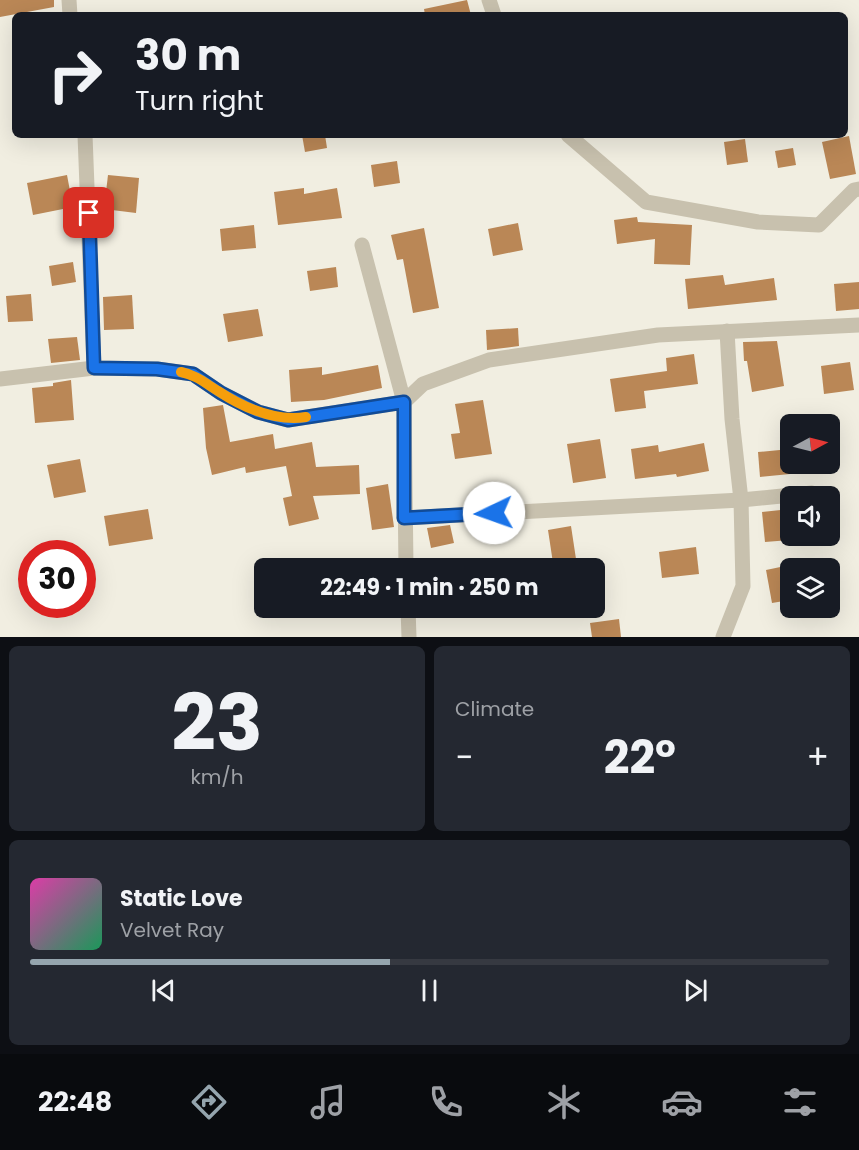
<!DOCTYPE html>
<html lang="en">
<head>
<meta charset="utf-8">
<style>
  :root { --surface:#171b24; --page:#242831; --text:#f1f3f6; --muted:#9ea1a6; --line:#363941; --accent:#95a5ae }
  body { margin:0; font-family:Poppins,sans-serif; background:var(--page); color:var(--text); height:100vh; display:flex; flex-direction:column; font-size:22px; white-space:nowrap }
  * { box-sizing:border-box; margin:0 }
  p { font-size:20px; color:var(--muted) }
  .icon { flex:none; width:33px; height:33px; fill:none; stroke:currentColor; stroke-width:2; stroke-linecap:round; stroke-linejoin:round }
  .map { position:relative; height:637px; overflow:hidden }
  .sheet { display:flex; flex-direction:column; gap:9px; padding:9px; background:#0d0f14; flex:1 }
  .sheet>* { flex:none }
  .guide { position:absolute; left:12px; top:12px; width:836px; height:126px; border-radius:9px; box-shadow:0 6px 24px #0002; background:#171b24; color:var(--text); overflow:hidden }
  .needle { width:39px; rotate:83deg }
  .buttons { position:absolute; left:780px; top:414px; display:grid; gap:12px }
  .buttons a { display:grid; place-items:center; width:60px; height:60px; border-radius:9px; background:var(--surface); box-shadow:0 6px 24px #0002; font-size:30px }
  .speed { position:absolute; left:18px; top:540px; display:flex; gap:12px; font-size:30px; font-weight:700; text-align:center }
  .speed>* { display:grid; place-content:center; width:78px; height:78px; border-radius:50%; background:var(--surface); box-shadow:0 6px 24px #0002; line-height:1 }
  .speed .limit { border:9px solid #d22; background:#fff; color:#111 }
  .pin { position:absolute; display:grid; place-items:center; width:51px; height:51px; color:#fff; margin:-26px; border-radius:12px; box-shadow:0 3px 9px #0006 }
  .me { position:absolute; width:66px; margin:-33px; rotate:267deg; stroke-linejoin:round; filter:drop-shadow(0 0 4px #0008) }
  .turn { display:flex; align-items:center; gap:21px; height:126px; padding:0 24px; font-size:27px }
  .turn .icon { width:78px; height:78px; stroke-width:2.5 }
  .turn b { display:block; font-size:42px; line-height:51px }
  .big { font-size:45px; font-weight:700; line-height:1.1 }
  .sheet .tile { flex:1; display:flex; flex-direction:column; justify-content:center; gap:9px; min-width:0; padding:0 21px; border-radius:9px; background:var(--page) }
  .sheet .dial { align-items:center; gap:0 }
  .dial b { font-size:78px; line-height:1 }
  .song { display:flex; align-items:center; gap:18px }
  .cover { width:72px; height:72px; border-radius:9px; background:linear-gradient(135deg,hsl(320 70% 55%),hsl(150 70% 35%)) }
  .played { height:6px; border-radius:3px; background:linear-gradient(90deg,var(--accent) 45%,var(--line) 45%) }
  .keys { display:flex; justify-content:space-around; direction:ltr }
  .heat { display:flex; justify-content:space-between; align-items:center; font-size:33px; direction:ltr }
  .sheet .tiles { flex:1; display:grid; gap:9px; grid-template-columns:1fr 1fr }
  .tile:last-child { grid-column:span 2 }
  .trip { position:absolute; left:254px; top:558px; width:351px; height:60px; border-radius:9px; background:var(--surface); box-shadow:0 6px 24px #0002; font-weight:700; line-height:60px; text-align:center }
  .dock { display:flex; height:96px; justify-content:space-around; align-items:center; background:#090b0e; color:var(--muted) }
  .dock .icon { width:42px; height:42px }
  .dock .current { color:var(--accent) }
  .dock b { font-size:27px; color:var(--text) }
  .map>svg:first-child { display:block }
</style>
</head>
<body>
<div class="map">
<svg width="859" height="637" viewBox="0 0 859 637">
  <rect width="100%" height="100%" fill="#f1eee1"/>
  <!-- building -->
  <g fill="#ba8756">
    <path d="M 0,0 L 54,0 L 54,7 L 0,17 Z"/>
    <path d="M 467,0 L 471,15 L 425,15 L 424,9 Z"/>
    <path d="M 302,135 L 325,135 L 327,148 L 305,152 Z"/>
    <path d="M 849,136 L 856,174 L 830,179 L 822,142 Z"/>
    <path d="M 745,139 L 748,162 L 727,165 L 724,142 Z"/>
    <path d="M 793,148 L 796,165 L 778,168 L 775,151 Z"/>
    <path d="M 397,161 L 400,183 L 374,187 L 371,165 Z"/>
    <path d="M 67,175 L 73,207 L 33,215 L 27,183 Z"/>
    <path d="M 108,175 L 139,178 L 136,213 L 104,209 Z"/>
    <path d="M 304,188 L 304,194 L 337,188 L 342,218 L 278,225 L 274,192 Z"/>
    <path d="M 637,217 L 638,222 L 692,225 L 690,265 L 654,264 L 655,239 L 617,244 L 614,220 Z"/>
    <path d="M 518,223 L 523,250 L 493,256 L 488,229 Z"/>
    <path d="M 254,225 L 256,248 L 222,251 L 220,229 Z"/>
    <path d="M 424,228 L 439,308 L 413,313 L 403,259 L 397,260 L 391,235 Z"/>
    <path d="M 73,262 L 76,282 L 52,286 L 49,266 Z"/>
    <path d="M 336,267 L 338,287 L 310,291 L 307,271 Z"/>
    <path d="M 723,275 L 725,285 L 774,278 L 777,300 L 688,309 L 685,279 Z"/>
    <path d="M 859,282 L 859,309 L 836,311 L 834,284 Z"/>
    <path d="M 31,294 L 33,321 L 8,322 L 6,296 Z"/>
    <path d="M 132,295 L 134,329 L 104,330 L 103,297 Z"/>
    <path d="M 258,309 L 263,336 L 228,342 L 223,314 Z"/>
    <path d="M 518,328 L 519,346 L 487,350 L 486,330 Z"/>
    <path d="M 77,337 L 80,360 L 51,363 L 48,339 Z"/>
    <path d="M 777,341 L 784,386 L 752,392 L 747,361 L 744,361 L 743,342 Z"/>
    <path d="M 694,354 L 698,384 L 644,391 L 646,408 L 615,412 L 610,379 L 667,371 L 666,358 Z"/>
    <path d="M 850,362 L 854,390 L 824,394 L 821,366 Z"/>
    <path d="M 378,365 L 382,388 L 324,400 L 291,402 L 289,370 L 322,367 L 322,375 Z"/>
    <path d="M 71,380 L 74,420 L 35,423 L 32,388 L 53,386 L 53,383 Z"/>
    <path d="M 483,400 L 492,454 L 455,459 L 451,434 L 460,433 L 455,404 Z"/>
    <path d="M 223,405 L 230,442 L 273,434 L 275,449 L 312,442 L 316,467 L 359,465 L 360,494 L 313,496 L 319,519 L 289,526 L 283,498 L 292,496 L 286,466 L 246,473 L 245,467 L 212,475 L 206,448 L 203,408 Z"/>
    <path d="M 600,439 L 606,478 L 573,483 L 567,444 Z"/>
    <path d="M 704,443 L 709,471 L 677,477 L 676,474 L 635,479 L 631,449 L 658,445 L 659,452 Z"/>
    <path d="M 790,449 L 790,474 L 760,477 L 758,452 Z"/>
    <path d="M 80,459 L 86,492 L 54,498 L 47,465 Z"/>
    <path d="M 388,484 L 394,527 L 372,530 L 366,488 Z"/>
    <path d="M 148,509 L 153,539 L 109,546 L 104,516 Z"/>
    <path d="M 790,509 L 790,540 L 765,542 L 762,512 Z"/>
    <path d="M 450,525 L 454,543 L 431,548 L 427,528 Z"/>
    <path d="M 571,526 L 576,559 L 553,563 L 548,530 Z"/>
    <path d="M 696,547 L 699,574 L 662,578 L 659,552 Z"/>
    <path d="M 790,565 L 790,600 L 772,603 L 766,570 Z"/>
    <path d="M 619,619 L 621,637 L 592,637 L 590,623 Z"/>
  </g>
  <g fill="none" stroke-linecap="round" stroke-linejoin="round">
    <!-- minor -->
    <g stroke="#c8c1ae" stroke-width="15">
      <path d="M 69,0 L 70,15"/>
      <path d="M 489,0 L 494,15"/>
      <path d="M 85,135 L 94,368"/>
      <path d="M 568,135 L 646,202 L 758,222 L 819,225 L 854,190 L 859,189"/>
      <path d="M 362,245 L 404,402 L 406,568"/>
      <path d="M 0,379 L 94,368 L 157,369 L 193,374 L 221,393 L 258,412 L 288,420 L 404,402 L 423,384 L 489,360 L 658,335 L 859,325"/>
      <path d="M 404,518 L 741,500 L 812,493"/>
      <path d="M 408,608 L 409,637"/>
      <path d="M 723,637 L 743,586 L 741,500 L 732,419 L 727,331"/>
    </g>
  </g>
  <g fill="none" stroke-linecap="round" stroke-linejoin="round">
    <!-- route casing -->
    <g stroke="#114b97" stroke-width="15">
      <path id="route" d="M 89,213 L 94,368 L 157,369 L 193,374 L 221,393 L 258,412 L 288,420 L 404,402 L 404,518 L 494,513"/>
    </g>
    <!-- route -->
    <use href="#route" stroke="#1a73e8" stroke-width="10"/>
    <!-- slow -->
    <path stroke="#f59e0b" stroke-width="10" d="M 181,372 C 196,375 205,383 218,391 C 244,408 274,422 306,417"/>
  </g>
</svg>
<div class="buttons">
<a><svg class="needle" viewBox="-14 -14 28 28"><path d="M0-13l5 13h-10z" fill="#e53935"/><path d="M0 13l5-13h-10z" fill="#9ea1a6"/></svg></a>
<a><svg class="icon" aria-label="sound" viewBox="0 0 24 24"><path d="M4 9h4l5-4v14l-5-4H4zM17 9q2 3 0 6"/></svg></a>
<a><svg class="icon" aria-label="layers" viewBox="0 0 24 24"><path d="M12 4l9 5-9 5-9-5zM3 14l9 5 9-5"/></svg></a>
</div>
<div class="speed"><div class="limit">30</div></div>
<div class="pin" style="left:89px;top:213px;background:#d93025"><svg class="icon" aria-label="arrive" viewBox="0 0 24 24"><path d="M6 21V4h12l-3 4 3 4H6"/></svg></div>
<svg class="me" style="left:494px;top:513px" viewBox="-20 -20 40 40"><circle r="19" fill="#fff"/><path d="M0-13L10 11 0 6-10 11z" fill="#1a73e8"/></svg>
<div class="trip">22:49 · 1 min · 250 m</div>
<div class="guide">
<div class="turn"><svg class="icon" aria-label="right" viewBox="0 0 24 24"><path d="M7 20v-9h11M14 6l5 5-5 5"/></svg><div><b>30 m</b>Turn right</div></div>
</div>
</div>
<section class="sheet">
<div class="tiles">
<div class="tile dial"><b>23</b><p>km/h</p></div>
<div class="tile"><p>Climate</p>
<div class="heat"><a>−</a><b class="big">22°</b><a>+</a></div>
</div>
<div class="tile">
<div class="song"><i class="cover"></i><div><b>Static Love</b><p>Velvet Ray</p></div></div>
<div class="played"></div>
<div class="keys"><svg class="icon" aria-label="previous" viewBox="0 0 24 24"><path d="M18 5L8 12l10 7zM5 5v14"/></svg><svg class="icon" aria-label="pause" viewBox="0 0 24 24"><path d="M8 5v14M16 5v14"/></svg><svg class="icon" aria-label="next" viewBox="0 0 24 24"><path d="M6 5l10 7-10 7zM19 5v14"/></svg></div>
</div>
</div>
</section>
<nav class="dock">
<b>22:48</b>
<svg class="icon current" aria-label="directions" viewBox="0 0 24 24"><path d="M12 3l9 9-9 9-9-9zM9 14v-3h6M13 9l2 2-2 2"/></svg>
<svg class="icon" aria-label="music" viewBox="0 0 24 24"><path d="M9 18V5l10-2v13"/><circle cx="6" cy="18" r="3"/><circle cx="16" cy="16" r="3"/></svg>
<svg class="icon" aria-label="phone" viewBox="0 0 24 24"><path d="M5 4h4l2 5-3 2q2 4 5 5l2-3 5 2v4C11 20 4 13 5 4z"/></svg>
<svg class="icon" aria-label="climate" viewBox="0 0 24 24"><path d="M12 3v18M4 7l16 10M4 17L20 7"/></svg>
<svg class="icon" aria-label="car" viewBox="0 0 24 24"><path d="M5 17H2v-5l4-1 3-4h7l3 4 3 1v5h-3M9 17h6M6 11h13"/><circle cx="7" cy="17" r="2"/><circle cx="17" cy="17" r="2"/></svg>
<svg class="icon" aria-label="filters" viewBox="0 0 24 24"><path d="M4 7h16M4 17h16"/><circle cx="9" cy="7" r="2"/><circle cx="15" cy="17" r="2"/></svg>
</nav>
</body>
</html>
